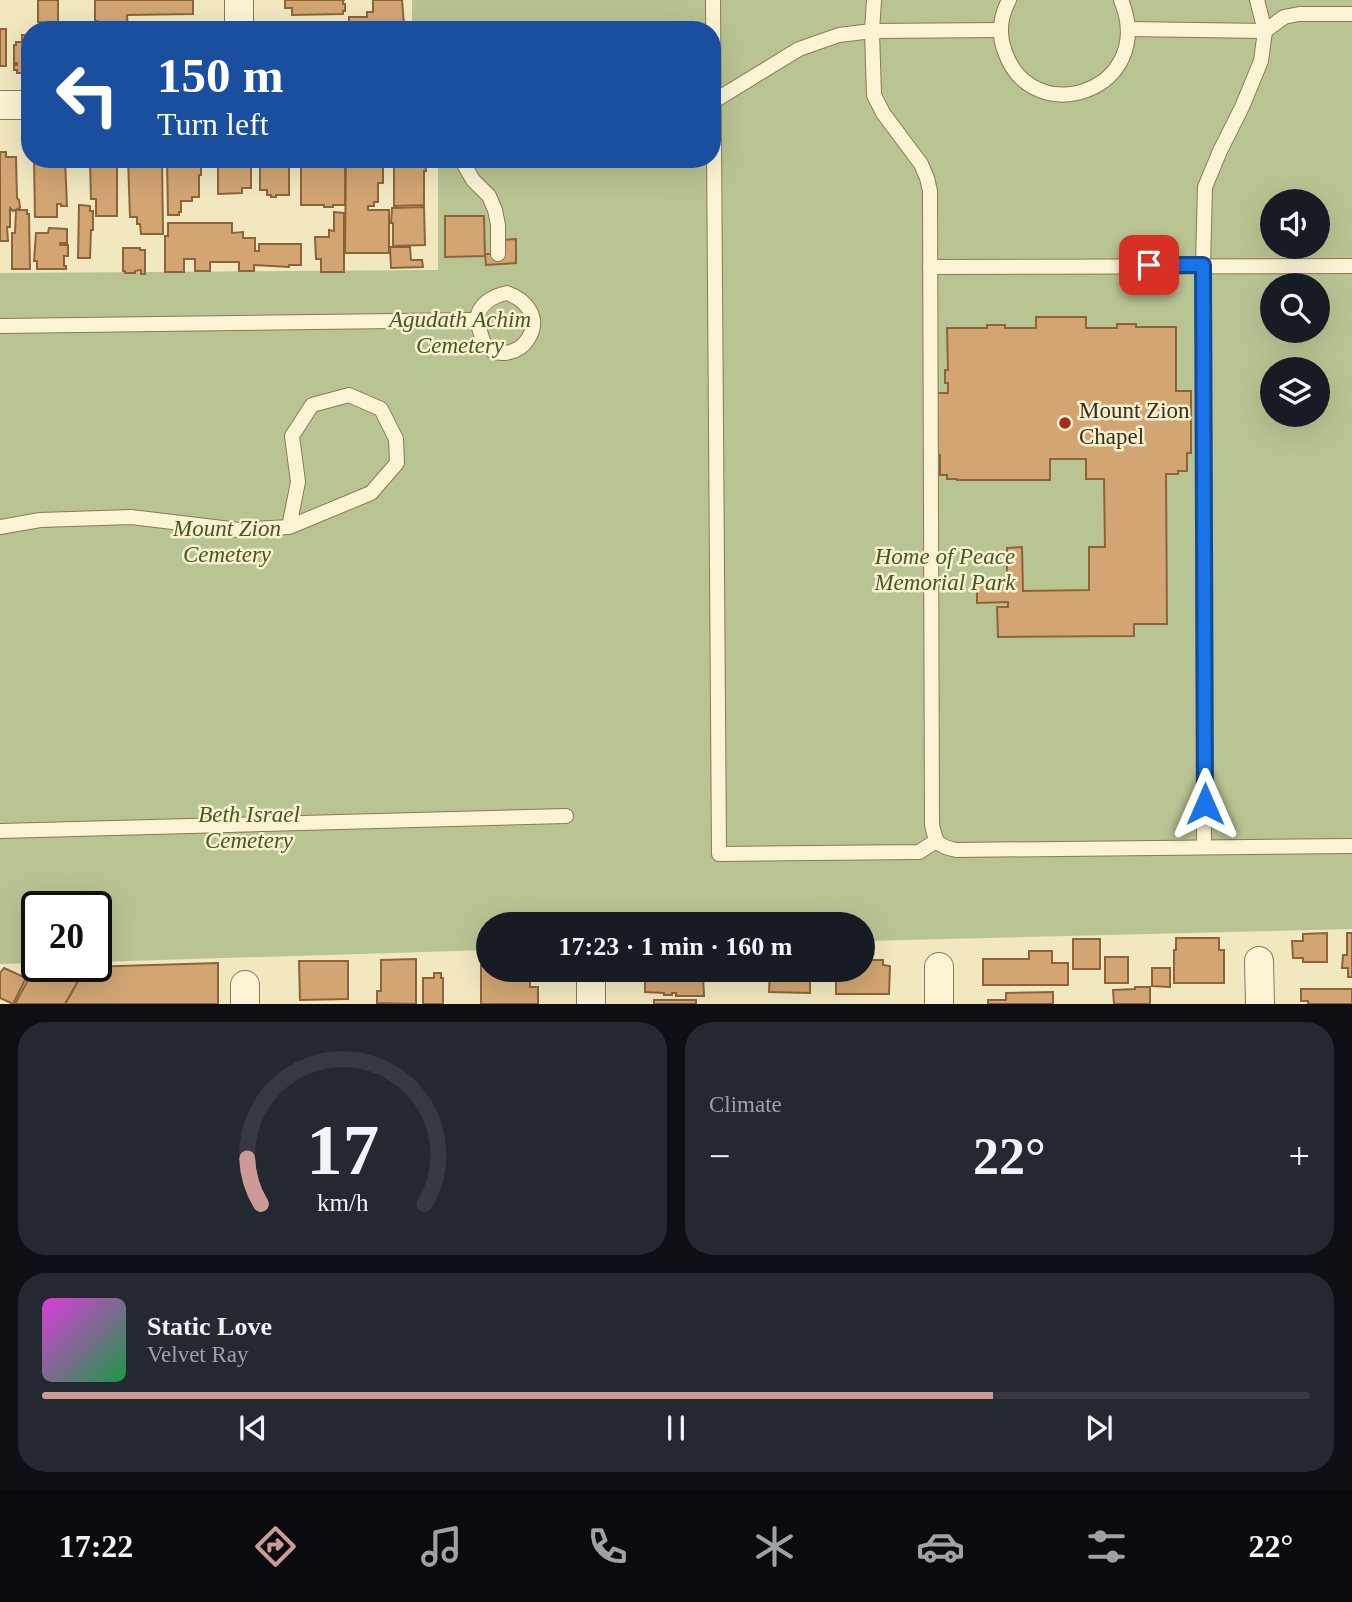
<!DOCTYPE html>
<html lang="en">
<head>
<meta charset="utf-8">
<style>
  :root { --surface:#171b24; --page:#242831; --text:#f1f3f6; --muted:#9ea1a6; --line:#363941; --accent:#cc9a97 }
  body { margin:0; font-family:Georgia,serif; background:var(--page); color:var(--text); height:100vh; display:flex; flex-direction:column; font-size:26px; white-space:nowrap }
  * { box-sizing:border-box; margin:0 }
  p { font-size:23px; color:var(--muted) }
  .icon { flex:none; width:38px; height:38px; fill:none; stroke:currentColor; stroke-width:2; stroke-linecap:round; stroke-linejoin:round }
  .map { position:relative; height:1004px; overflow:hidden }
  .sheet { display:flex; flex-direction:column; gap:18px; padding:18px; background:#0d0f14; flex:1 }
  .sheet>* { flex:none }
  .guide { position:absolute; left:21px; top:21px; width:700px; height:147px; border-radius:28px; box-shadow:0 7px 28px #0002; background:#1a4fa0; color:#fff; overflow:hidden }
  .buttons { position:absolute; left:1260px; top:189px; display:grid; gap:14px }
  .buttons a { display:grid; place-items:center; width:70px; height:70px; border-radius:50%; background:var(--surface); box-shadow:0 7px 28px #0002; font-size:35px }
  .speed { position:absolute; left:21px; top:891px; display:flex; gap:14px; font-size:35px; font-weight:700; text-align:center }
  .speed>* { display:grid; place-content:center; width:91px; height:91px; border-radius:50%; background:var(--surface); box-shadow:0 7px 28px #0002; line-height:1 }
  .speed .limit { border:4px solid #111; border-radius:10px; background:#fff; color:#111 }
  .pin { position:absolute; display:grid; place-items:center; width:60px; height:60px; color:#fff; margin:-30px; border-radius:14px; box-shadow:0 4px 10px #0006 }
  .me { position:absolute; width:77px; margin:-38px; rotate:0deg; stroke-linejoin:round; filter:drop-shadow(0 0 5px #0008) }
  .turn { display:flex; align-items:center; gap:24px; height:147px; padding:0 21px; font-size:32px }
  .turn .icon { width:91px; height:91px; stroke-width:2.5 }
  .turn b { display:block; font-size:49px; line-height:60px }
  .big { font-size:52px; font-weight:600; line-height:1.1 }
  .sheet .card { flex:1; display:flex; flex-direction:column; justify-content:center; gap:10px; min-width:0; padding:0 24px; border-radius:28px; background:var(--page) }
  .sheet .dial { align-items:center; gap:0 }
  .dial svg { height:182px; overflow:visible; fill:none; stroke:var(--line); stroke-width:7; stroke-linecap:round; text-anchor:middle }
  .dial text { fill:var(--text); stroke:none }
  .song { display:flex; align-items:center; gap:21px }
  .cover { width:84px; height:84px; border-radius:10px; background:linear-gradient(135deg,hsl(300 70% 55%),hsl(140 70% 35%)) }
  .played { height:7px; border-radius:4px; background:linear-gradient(90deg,var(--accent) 75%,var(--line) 75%) }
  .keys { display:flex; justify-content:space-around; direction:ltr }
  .heat { display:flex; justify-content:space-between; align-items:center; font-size:38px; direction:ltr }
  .sheet .tiles { flex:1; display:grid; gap:18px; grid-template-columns:1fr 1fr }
  .card:last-child { grid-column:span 2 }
  .trip { position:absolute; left:476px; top:912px; width:399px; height:70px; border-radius:35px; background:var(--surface); box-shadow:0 7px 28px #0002; font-weight:600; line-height:70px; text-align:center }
  .tab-bar { display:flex; height:112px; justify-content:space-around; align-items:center; background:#090b0e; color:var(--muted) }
  .tab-bar .icon { width:49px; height:49px }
  .tab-bar .on { color:var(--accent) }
  .tab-bar b { font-size:32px; color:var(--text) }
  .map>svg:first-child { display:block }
</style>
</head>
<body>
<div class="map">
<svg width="1352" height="1004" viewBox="0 0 1352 1004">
  <rect width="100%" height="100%" fill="#f1e8c0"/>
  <!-- cemetery -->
  <path fill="#b9c493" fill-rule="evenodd" d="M 412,0 L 1352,0 L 1352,929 L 863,941 L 863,924 L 488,924 L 488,950 L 96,962 L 96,906 L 37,906 L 37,963 L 0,964 L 0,273 L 438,270 L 438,159 L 712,159 L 712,30 L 412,30 ZM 1272,201 L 1318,201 L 1318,247 L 1272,247 ZM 1272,285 L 1318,285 L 1318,331 L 1272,331 ZM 1272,369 L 1318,369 L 1318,415 L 1272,415 Z"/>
  <!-- building -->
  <g fill="#d2a573" stroke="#8d643a" stroke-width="2">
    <path d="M 38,0 L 58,0 L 58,23 L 54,23 L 54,27 L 42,26 L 42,22 L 38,22 Z"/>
    <path d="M 95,0 L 193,0 L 193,14 L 127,15 L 128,30 L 97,30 L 97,21 L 95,21 Z"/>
    <path d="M 285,0 L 345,0 L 343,0 L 343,4 L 345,4 L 345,11 L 343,11 L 343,14 L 292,15 L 292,8 L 285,8 Z"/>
    <path d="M 373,0 L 402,0 L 404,25 L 349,25 L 349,17 L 367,17 L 367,12 L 373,12 Z"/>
    <rect x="0" y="29" width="6" height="37"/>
    <path d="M 22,35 L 30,35 L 30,72 L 28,72 L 28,76 L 22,76 L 22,73 L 17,73 L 17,70 L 14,70 L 14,65 L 17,65 L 17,63 L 14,63 L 14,45 L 16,45 L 16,42 L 22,42 Z"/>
    <path d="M 0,152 L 6,152 L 6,157 L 16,157 L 17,198 L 19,200 L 20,208 L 13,211 L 10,208 L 10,227 L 7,227 L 8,241 L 0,241 Z"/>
    <path d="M 34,159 L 65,159 L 67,206 L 61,206 L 61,204 L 57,204 L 57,217 L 35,217 Z"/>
    <path d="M 90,159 L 117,159 L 117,216 L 96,216 L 96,199 L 91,199 Z"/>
    <path d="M 128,159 L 162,159 L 163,234 L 141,234 L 140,224 L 137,224 L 137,217 L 130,217 Z"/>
    <path d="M 167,159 L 201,159 L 201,175 L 199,175 L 199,197 L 192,197 L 192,201 L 181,201 L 181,212 L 179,212 L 179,215 L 168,215 Z"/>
    <path d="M 218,159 L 251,159 L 251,188 L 242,188 L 242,193 L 218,194 Z"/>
    <path d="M 260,159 L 289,159 L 289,195 L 276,195 L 276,197 L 271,197 L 271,195 L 267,195 L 267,190 L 260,190 Z"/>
    <path d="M 301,159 L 334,159 L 334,162 L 345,162 L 345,205 L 333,205 L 333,207 L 324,207 L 324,205 L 301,205 Z"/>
    <path d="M 346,159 L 381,159 L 381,166 L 383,166 L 383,183 L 378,183 L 378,202 L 374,202 L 374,206 L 368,206 L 368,210 L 389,210 L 389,253 L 345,253 Z"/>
    <path d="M 411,159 L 425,159 L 426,171 L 424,171 L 424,205 L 394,206 L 394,162 L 411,162 Z"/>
    <path d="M 79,205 L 90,206 L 90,211 L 93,211 L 93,230 L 91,230 L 90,258 L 78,258 Z"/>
    <path d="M 424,207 L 425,245 L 393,246 L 393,223 L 391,223 L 392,208 Z"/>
    <path d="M 16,210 L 27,210 L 27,214 L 29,214 L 30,269 L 12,269 L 12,233 L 15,233 Z"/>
    <path d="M 334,212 L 344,213 L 344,272 L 321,272 L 321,259 L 316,259 L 315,237 L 329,237 L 329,230 L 334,231 Z"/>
    <path d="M 445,216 L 484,216 L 485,256 L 445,257 Z"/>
    <path d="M 168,223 L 232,223 L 232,233 L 243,232 L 243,238 L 255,238 L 255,251 L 259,251 L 259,244 L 301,244 L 301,265 L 289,265 L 289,267 L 254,265 L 254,271 L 239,271 L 239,262 L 210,262 L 210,271 L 195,271 L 195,259 L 184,259 L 184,272 L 165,272 L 165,236 L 168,236 Z"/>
    <path d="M 49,228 L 67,229 L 67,243 L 60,243 L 60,245 L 68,245 L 68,256 L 64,256 L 64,266 L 66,266 L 66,269 L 37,269 L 37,261 L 34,261 L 36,233 L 48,233 Z"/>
    <path d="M 516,239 L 516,263 L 486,265 L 485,254 L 502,254 L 502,240 Z"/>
    <path d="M 390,247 L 410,247 L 411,260 L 422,260 L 423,267 L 391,268 Z"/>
    <path d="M 123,248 L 140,248 L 140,250 L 145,250 L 145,274 L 141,274 L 141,270 L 135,271 L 135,273 L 125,273 L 125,271 L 123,271 Z"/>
    <path d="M 1036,317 L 1086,317 L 1086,328 L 1117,328 L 1117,324 L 1136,324 L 1136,327 L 1176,327 L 1176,391 L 1191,391 L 1191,453 L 1187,453 L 1187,471 L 1178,471 L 1178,474 L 1166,474 L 1167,624 L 1134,624 L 1134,636 L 998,637 L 997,607 L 1008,607 L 1008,602 L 977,603 L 977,582 L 1007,582 L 1007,548 L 1022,547 L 1023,591 L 1089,590 L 1089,547 L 1105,547 L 1104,479 L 1086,479 L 1086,459 L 1050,459 L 1050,480 L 957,480 L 957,479 L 947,479 L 947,475 L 940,475 L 940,455 L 932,455 L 932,393 L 948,393 L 948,383 L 945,383 L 945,370 L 948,370 L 947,328 L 987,328 L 987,325 L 1005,325 L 1005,328 L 1036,328 Z"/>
    <path d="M 1327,933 L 1327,962 L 1303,962 L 1303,958 L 1293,958 L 1292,941 L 1303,941 L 1303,934 Z"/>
    <path d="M 1347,933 L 1352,933 L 1352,977 L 1348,977 L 1348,968 L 1342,968 L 1343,955 L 1347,955 Z"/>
    <path d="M 1176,938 L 1219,938 L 1219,950 L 1224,950 L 1224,983 L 1174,983 L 1174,950 L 1176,950 Z"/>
    <rect x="1073" y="939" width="27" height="30"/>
    <path d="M 1029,951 L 1052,951 L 1052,963 L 1068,963 L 1068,985 L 983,985 L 983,959 L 1029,959 Z"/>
    <rect x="1105" y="957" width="23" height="26"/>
    <path d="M 416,959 L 416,1004 L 377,1003 L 377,991 L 381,991 L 381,960 Z"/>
    <path d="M 863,960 L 883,960 L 883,965 L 890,966 L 889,994 L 836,994 L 836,981 L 832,981 L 832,970 L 863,970 Z"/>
    <path d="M 299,961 L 348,961 L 348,999 L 300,1000 Z"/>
    <path d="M 218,963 L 218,1004 L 65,1004 L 86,967 Z"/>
    <path d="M 481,965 L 488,965 L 488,970 L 538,970 L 538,981 L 530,981 L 530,987 L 538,987 L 538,1004 L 481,1004 Z"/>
    <path d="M 35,967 L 86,967 L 65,1004 L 15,1004 Z"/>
    <path d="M 4,968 L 26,978 L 13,1004 L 0,998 L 0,973 Z"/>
    <path d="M 1152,968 L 1170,968 L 1170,987 L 1152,986 Z"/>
    <path d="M 645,970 L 690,970 L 690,976 L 703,976 L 704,996 L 676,996 L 676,993 L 672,993 L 672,995 L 664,995 L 664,993 L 645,992 Z"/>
    <path d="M 705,970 L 731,970 L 731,974 L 708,975 L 708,971 Z"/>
    <path d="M 770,970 L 810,970 L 810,993 L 769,992 Z"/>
    <path d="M 434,973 L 441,973 L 441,978 L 443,978 L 443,1004 L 423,1004 L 423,978 L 434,978 Z"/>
    <path d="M 1135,987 L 1150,987 L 1150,1004 L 1114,1004 L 1113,990 L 1135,989 Z"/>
    <path d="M 1301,989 L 1352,989 L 1352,1004 L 1308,1004 L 1308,1001 L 1301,1001 Z"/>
    <path d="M 1053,992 L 1053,1004 L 988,1004 L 988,1000 L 1006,1000 L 1006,993 Z"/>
    <rect x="654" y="1000" width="42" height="4"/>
  </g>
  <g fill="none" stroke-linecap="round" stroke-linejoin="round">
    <!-- lane casing -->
    <g stroke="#8c7856" stroke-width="16">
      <g id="lane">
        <path d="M 713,0 L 719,854 L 919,852 L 936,841"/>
        <path d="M 874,0 L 872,31 L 874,95 L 883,113 L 921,164 L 927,178 L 930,191 L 932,825 C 936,843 937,846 956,850 L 1352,846"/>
        <path d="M 1009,0 C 1000,17 998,34 1005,52 C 1033,132 1158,90 1121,0"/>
        <path d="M 1129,29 L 1265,31 L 1284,17 L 1299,14 L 1352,14"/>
        <path d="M 714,101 L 799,49 L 839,35 L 872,31 L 1000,30"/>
        <path d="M 461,159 L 473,180 L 489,196 L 495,210 L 498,225 L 498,254"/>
        <path d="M 930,267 L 1352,266"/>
        <path d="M 507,293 C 527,300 541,318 528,339 C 520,352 499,359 486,346 C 483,342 481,335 480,331 C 479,327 477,324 477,320 C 478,304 493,296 507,293 Z"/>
        <path d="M 0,326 L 477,320"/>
        <path d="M 0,527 L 40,520 L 131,517 L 239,530 L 289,527 L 371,493 L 397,463 L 396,439 L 381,409 L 349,395 L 312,405 L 292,436 L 298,482 L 289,527"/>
        <path d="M 0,831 L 566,816"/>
        <path d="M 1204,847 L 1203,265 L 1205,187 L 1220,151 L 1242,107 L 1261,61 L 1265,31 L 1257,0"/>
      </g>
    </g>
    <!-- street casing -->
    <g stroke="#8c7856" stroke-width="30">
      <g id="street">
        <path d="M 239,0 L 239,30"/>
        <path d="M 0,105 L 30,105"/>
        <path d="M 1259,961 L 1260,1004"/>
        <path d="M 939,967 L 939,1004"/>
        <path d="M 591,974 L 591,1004"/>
        <path d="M 245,985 L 245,1004"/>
      </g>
    </g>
    <!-- lane -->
    <use href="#lane" stroke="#fbf4d4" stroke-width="14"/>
    <!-- street -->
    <use href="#street" stroke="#fbf4d4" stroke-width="28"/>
  </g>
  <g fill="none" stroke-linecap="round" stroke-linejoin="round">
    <!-- route casing -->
    <g stroke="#114b97" stroke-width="18">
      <path id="route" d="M 1149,265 L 1203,265 L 1205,804"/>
    </g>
    <!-- route -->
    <use href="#route" stroke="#1a73e8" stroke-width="12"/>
  </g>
  <!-- markers -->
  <circle fill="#9f2e22" stroke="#f8f1d0" stroke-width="2.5" cx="1065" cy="423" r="7"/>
  <g text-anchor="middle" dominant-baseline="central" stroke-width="5" stroke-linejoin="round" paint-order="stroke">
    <!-- park labels -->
    <g font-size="23" font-style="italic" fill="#445821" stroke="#f8f1d0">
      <text x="460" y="319">Agudath Achim<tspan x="460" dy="26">Cemetery</tspan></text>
      <text x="227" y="528">Mount Zion<tspan x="227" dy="26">Cemetery</tspan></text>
      <text x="945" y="556">Home of Peace<tspan x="945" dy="26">Memorial Park</tspan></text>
      <text x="249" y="814">Beth Israel<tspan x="249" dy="26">Cemetery</tspan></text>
    </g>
    <!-- poi labels -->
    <g font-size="23" fill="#3a2e1c" stroke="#f8f1d0" text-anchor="start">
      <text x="1079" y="410">Mount Zion<tspan x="1079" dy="26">Chapel</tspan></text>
    </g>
  </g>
</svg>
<div class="buttons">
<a><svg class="icon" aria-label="sound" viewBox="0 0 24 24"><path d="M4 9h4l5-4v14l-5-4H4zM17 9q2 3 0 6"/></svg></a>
<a><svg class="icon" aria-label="search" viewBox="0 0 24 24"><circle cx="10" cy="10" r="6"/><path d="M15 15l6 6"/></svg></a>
<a><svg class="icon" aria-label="layers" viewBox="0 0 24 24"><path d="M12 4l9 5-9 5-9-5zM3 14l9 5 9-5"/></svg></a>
</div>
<div class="speed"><div class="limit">20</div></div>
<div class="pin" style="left:1149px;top:265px;background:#d93025"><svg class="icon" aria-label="arrive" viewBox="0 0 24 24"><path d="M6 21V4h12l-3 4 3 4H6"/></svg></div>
<svg class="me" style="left:1205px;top:804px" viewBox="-20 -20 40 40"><path d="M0-17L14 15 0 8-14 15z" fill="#1a73e8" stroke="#fff" stroke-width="4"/></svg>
<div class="trip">17:23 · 1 min · 160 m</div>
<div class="guide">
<div class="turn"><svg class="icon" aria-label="left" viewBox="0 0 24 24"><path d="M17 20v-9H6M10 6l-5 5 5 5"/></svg><div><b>150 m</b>Turn left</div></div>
</div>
</div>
<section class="sheet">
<div class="tiles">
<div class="card dial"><svg viewBox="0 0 100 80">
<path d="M14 69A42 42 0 1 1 86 69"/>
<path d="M14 69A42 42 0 0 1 8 49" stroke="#cc9a97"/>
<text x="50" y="56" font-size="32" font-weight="700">17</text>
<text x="50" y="72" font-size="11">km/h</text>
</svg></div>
<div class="card"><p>Climate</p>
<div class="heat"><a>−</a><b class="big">22°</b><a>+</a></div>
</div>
<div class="card">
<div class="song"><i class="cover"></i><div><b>Static Love</b><p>Velvet Ray</p></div></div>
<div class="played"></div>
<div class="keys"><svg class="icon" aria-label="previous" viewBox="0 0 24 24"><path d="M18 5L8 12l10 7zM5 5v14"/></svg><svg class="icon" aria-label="pause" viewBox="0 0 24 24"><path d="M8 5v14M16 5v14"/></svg><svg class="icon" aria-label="next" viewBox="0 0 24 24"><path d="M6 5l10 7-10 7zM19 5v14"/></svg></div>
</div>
</div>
</section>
<nav class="tab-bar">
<b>17:22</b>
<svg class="icon on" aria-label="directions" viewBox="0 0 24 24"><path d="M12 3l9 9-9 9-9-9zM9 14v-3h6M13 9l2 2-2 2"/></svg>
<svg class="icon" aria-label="music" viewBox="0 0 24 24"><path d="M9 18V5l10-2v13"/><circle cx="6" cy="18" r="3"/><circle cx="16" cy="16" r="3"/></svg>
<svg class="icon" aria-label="phone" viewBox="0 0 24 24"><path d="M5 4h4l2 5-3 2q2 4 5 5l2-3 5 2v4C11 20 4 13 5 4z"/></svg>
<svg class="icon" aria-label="climate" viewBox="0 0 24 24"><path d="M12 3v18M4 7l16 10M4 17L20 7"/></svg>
<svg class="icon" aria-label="car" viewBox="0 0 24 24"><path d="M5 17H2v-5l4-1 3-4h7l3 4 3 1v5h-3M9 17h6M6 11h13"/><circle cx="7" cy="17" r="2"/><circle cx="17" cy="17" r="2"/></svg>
<svg class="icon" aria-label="filters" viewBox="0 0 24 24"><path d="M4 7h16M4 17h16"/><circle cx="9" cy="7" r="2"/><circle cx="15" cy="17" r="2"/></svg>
<b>22°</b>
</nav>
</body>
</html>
